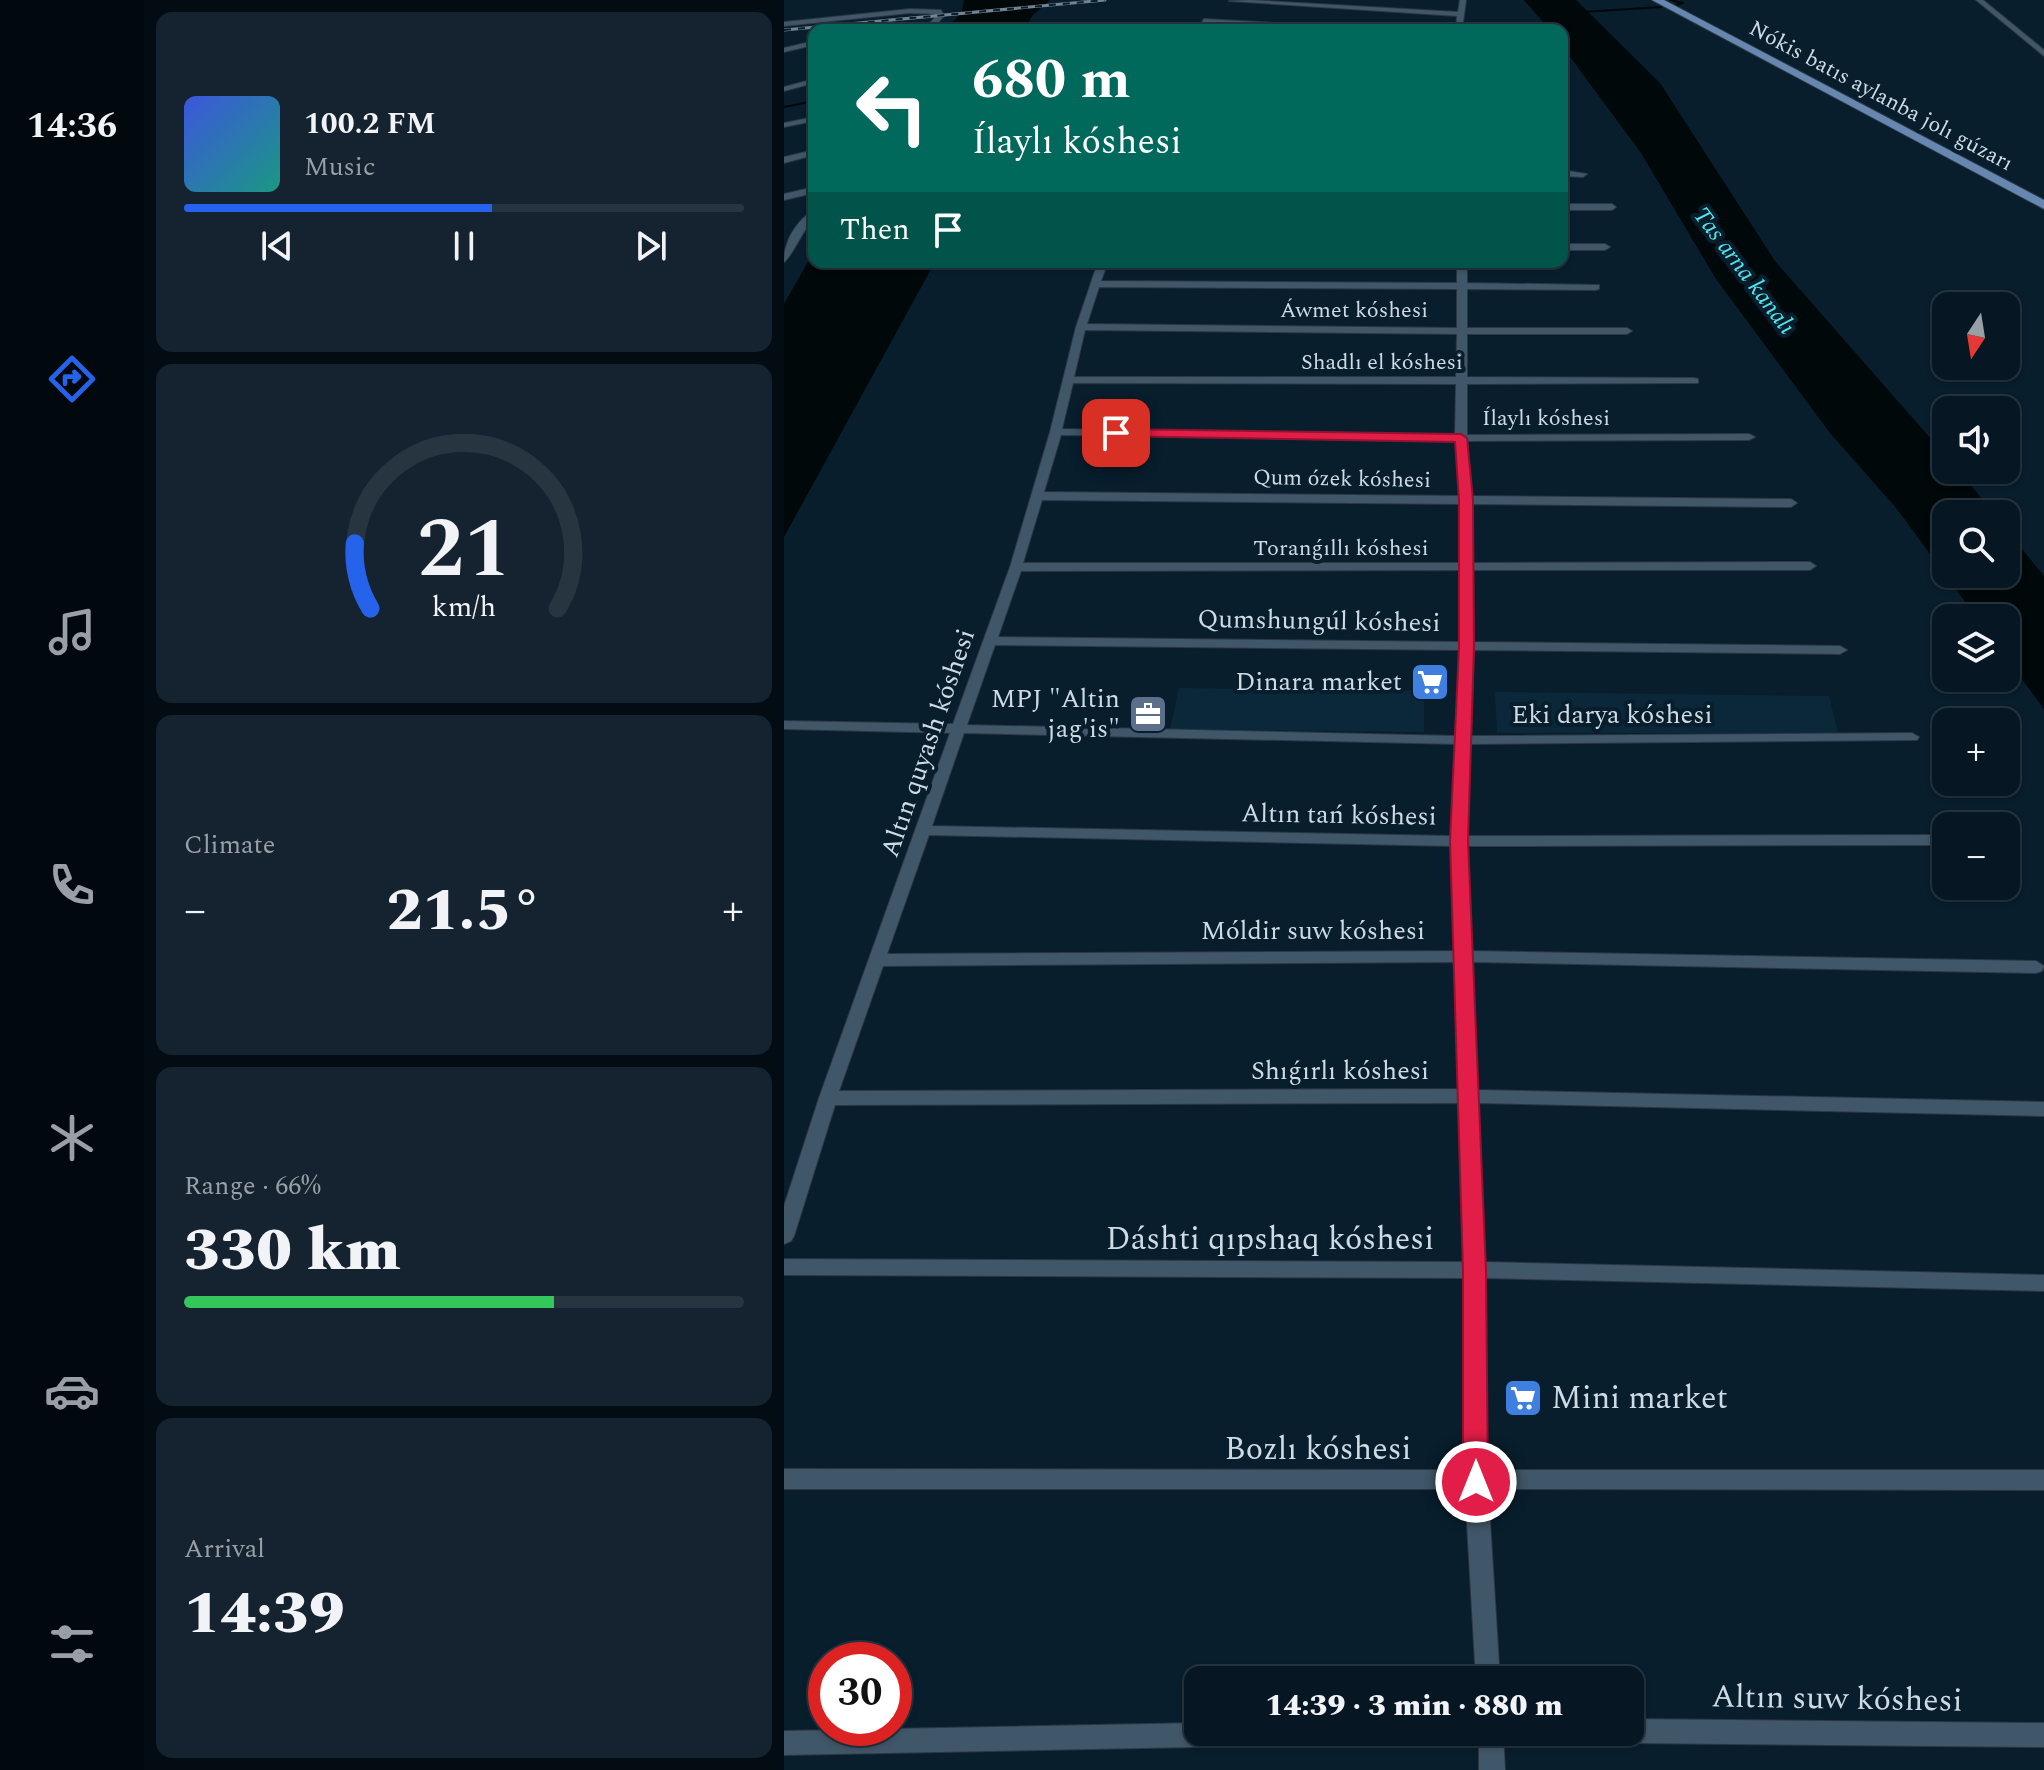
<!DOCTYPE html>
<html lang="en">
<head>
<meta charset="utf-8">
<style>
  :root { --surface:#061622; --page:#14232f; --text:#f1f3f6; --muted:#989fa5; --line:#273540; --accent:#2563eb }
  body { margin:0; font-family:Spectral,serif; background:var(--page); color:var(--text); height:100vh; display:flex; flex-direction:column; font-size:30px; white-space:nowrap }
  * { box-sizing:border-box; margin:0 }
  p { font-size:26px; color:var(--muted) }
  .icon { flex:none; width:44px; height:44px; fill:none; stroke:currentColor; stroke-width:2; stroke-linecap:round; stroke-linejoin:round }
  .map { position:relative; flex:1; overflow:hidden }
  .panel { display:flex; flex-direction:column; gap:12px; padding:12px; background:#030c13; width:640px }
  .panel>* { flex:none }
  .top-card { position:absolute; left:24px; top:24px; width:760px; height:244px; border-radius:16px; box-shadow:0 2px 6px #0004,0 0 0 2px var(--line); background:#00695c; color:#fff; overflow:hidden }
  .needle { width:52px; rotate:192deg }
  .controls { position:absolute; left:1148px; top:292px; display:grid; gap:16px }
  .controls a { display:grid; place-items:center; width:88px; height:88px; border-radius:16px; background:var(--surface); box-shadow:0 2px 6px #0004,0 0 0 2px var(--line); font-size:40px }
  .speed { position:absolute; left:24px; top:1642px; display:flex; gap:16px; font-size:40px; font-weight:700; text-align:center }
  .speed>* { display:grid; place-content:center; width:104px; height:104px; border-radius:50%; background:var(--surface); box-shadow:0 2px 6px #0004,0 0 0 2px var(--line); line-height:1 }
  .speed .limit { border:12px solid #d22; background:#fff; color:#111 }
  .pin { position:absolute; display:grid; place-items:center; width:68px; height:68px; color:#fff; margin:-34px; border-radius:16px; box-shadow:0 4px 12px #0006 }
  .me { position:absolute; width:88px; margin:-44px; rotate:0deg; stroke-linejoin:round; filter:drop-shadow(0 0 6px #0008) }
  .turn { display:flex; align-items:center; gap:28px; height:168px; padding:0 32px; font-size:36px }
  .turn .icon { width:104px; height:104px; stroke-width:2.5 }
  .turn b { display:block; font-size:56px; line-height:68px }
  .then { display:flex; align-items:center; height:76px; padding:0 32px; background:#0003; gap:16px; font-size:30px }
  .big { font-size:60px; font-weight:800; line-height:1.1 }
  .panel .card { flex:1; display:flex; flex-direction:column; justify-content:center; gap:12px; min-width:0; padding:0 28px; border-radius:16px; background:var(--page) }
  .panel .dial { align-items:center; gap:0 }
  .dial svg { height:208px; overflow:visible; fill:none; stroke:var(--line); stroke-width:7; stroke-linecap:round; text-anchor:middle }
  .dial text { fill:var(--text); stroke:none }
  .song { display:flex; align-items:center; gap:24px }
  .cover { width:96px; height:96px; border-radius:12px; background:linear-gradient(135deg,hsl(230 70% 55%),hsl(170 70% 35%)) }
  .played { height:8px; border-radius:4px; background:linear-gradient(90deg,var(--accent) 55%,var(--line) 55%) }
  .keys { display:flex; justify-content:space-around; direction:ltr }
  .heat { display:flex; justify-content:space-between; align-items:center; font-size:44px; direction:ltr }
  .charge { height:12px; border-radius:6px; background:linear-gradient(90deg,#34c759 66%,var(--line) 0) }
  .trip { position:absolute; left:400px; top:1666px; width:460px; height:80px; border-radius:16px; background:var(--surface); box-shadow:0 2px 6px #0004,0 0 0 2px var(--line); font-weight:800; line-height:80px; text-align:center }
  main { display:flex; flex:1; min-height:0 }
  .tab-bar { display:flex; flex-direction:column; width:144px; justify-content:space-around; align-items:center; background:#02090e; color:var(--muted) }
  .tab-bar .icon { width:56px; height:56px }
  .tab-bar .on { color:var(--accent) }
  .tab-bar b { font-size:36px; color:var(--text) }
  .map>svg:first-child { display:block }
</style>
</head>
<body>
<main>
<nav class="tab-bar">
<b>14:36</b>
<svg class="icon on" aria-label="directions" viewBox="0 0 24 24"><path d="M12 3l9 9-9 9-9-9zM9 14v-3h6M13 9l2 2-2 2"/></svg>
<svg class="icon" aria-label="music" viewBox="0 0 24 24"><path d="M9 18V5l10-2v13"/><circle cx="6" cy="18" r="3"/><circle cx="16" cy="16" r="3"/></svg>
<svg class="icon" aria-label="phone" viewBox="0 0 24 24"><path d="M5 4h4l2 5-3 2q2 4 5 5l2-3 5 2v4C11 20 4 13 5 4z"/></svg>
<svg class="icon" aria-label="climate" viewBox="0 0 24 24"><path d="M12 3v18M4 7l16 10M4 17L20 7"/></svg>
<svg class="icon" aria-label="car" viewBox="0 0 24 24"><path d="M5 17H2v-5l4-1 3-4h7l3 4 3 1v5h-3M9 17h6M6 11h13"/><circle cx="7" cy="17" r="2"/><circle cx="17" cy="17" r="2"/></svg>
<svg class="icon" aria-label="filters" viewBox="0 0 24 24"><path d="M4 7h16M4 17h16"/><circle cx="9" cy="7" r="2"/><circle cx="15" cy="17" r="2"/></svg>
</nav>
<section class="panel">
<div class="card">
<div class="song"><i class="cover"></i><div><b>100.2 FM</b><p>Music</p></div></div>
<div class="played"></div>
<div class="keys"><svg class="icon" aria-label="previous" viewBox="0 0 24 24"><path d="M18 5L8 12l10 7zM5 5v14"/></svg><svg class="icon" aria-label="pause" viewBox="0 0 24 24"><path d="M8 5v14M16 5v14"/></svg><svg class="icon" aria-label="next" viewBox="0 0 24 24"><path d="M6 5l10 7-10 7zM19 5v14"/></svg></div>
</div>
<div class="card dial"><svg viewBox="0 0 100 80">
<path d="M14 69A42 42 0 1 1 86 69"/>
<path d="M14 69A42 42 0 0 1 8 44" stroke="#2563eb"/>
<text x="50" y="56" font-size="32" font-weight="700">21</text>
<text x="50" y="72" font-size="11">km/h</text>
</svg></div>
<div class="card"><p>Climate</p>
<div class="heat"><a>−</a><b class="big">21.5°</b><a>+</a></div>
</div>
<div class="card"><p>Range · 66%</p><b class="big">330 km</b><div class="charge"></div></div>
<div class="card"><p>Arrival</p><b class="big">14:39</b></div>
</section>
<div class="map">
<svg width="1260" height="1770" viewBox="0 0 1260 1770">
  <rect width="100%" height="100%" fill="#081e2d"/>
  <!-- built -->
  <g fill="#0b283b">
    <path d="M 395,688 L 640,691 L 640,732 L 386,729 Z"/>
    <path d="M 711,692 L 1045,696 L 1054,733 L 713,733 Z"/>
  </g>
  <!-- water -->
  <g fill="#000809">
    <path d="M 180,0 L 266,0 L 248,16 L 241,30 L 161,30 L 178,12 Z"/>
    <path d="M 740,0 L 792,0 L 876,83 L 991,261 L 1162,456 L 1162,470 L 1175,470 L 1210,514 L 1162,514 L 1162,574 L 1222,574 L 1222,529 L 1260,576 L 1260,709 L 1222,658 L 1222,618 L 1193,618 L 1113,509 L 1046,433 L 932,279 L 857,153 L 778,46 L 778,30 L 766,30 Z"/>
    <path d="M 30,251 L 30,262 L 151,262 L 0,537 L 0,304 Z"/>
  </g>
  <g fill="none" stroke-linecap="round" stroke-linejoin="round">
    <!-- stream -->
    <g stroke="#000809" stroke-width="2">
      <path d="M 886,0 L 899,3 L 890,6"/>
      <path d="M 798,12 L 877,7"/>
      <path d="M 0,107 L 30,101"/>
    </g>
    <!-- minor casing -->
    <g stroke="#2d3643" stroke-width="2">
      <g id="minor">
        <path d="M 466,0 L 674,12 L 676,0 L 682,0 L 678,30 L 672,30 L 673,16 L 445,1 Z"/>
        <path d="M 1192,0 L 1199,0 L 1260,50 L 1260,56 Z"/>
        <path d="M 126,9 L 157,10 L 160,16 L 147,30 L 140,30 L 154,14 L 126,13 L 0,26 L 0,22 Z"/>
        <path d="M 420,19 L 580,28 L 583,30 L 418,22 Z"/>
        <path d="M 82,28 L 115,28 L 118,30 L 79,30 Z"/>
        <path d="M 30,41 L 30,45 L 0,52 L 0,48 Z"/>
        <path d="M 30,79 L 30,83 L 0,91 L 0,87 Z"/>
        <path d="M 30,117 L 30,121 L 0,127 L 0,123 Z"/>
        <rect x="778" y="139" width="4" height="4"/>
        <path d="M 30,150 L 30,155 L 0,163 L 0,157 Z"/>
        <path d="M 778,170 L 803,174 L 799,177 L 778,176 Z"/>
        <path d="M 30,187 L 30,193 L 0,200 L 0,194 Z"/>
        <path d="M 778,204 L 828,204 L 832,207 L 828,210 L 778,210 Z"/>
        <path d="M 30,210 L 30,218 C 18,231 9,255 0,262 C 0,241 12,221 30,210 Z"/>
        <path d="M 778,244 L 821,244 L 826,247 L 821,250 L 778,250 Z"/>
        <path d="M 314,262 L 324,262 L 317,281 L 673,283 L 673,262 L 683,262 L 683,283 L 815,285 L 815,289 L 812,290 L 683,289 L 683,328 L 843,328 L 848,331 L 843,334 L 683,334 L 683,377 L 910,378 L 914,379 L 914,383 L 683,384 L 683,435 L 965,434 L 971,437 L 965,440 L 683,441 L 688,496 L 1007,499 L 1013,503 L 1007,507 L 688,504 L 689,563 L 1026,562 L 1032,566 L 1026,570 L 689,570 L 690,642 L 1056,646 L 1063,650 L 1056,654 L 690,650 L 687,736 L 1128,733 L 1135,737 L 1133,740 L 686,744 L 683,836 L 1162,835 L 1162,845 L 683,846 L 687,951 L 1252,961 L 1260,966 L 1258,971 L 1252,973 L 688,962 L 693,1090 L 1260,1102 L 1260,1116 L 694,1103 L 701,1262 L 1260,1275 L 1260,1291 L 701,1278 L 703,1470 L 1260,1470 L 1260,1490 L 704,1489 L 716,1680 L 692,1680 L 681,1489 L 0,1489 L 0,1469 L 681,1470 L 681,1278 L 0,1275 L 0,1259 L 681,1262 L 676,1103 L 51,1105 L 10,1236 L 7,1241 L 0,1244 L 0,1206 L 35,1098 L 166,733 L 0,729 L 0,721 L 169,724 L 226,567 L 266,432 L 292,327 ZM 315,287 L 673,289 L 673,328 L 303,324 ZM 301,330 L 673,334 L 672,377 L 290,377 ZM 289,383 L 672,384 L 671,435 L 278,429 ZM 277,435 L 672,441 L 676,496 L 260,492 ZM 258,500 L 676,504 L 676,563 L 239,563 ZM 676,570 L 676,642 L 214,637 L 237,571 ZM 211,645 L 676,650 L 672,736 L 183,725 ZM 180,733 L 672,744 L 667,836 L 148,826 ZM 145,835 L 667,846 L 671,951 L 103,954 ZM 671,962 L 675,1089 L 55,1091 L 99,966 Z"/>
        <path d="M 846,1719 L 1260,1723 L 1260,1747 L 846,1743 L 837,1740 L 834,1732 L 846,1732 Z"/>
        <path d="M 414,1723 L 414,1732 L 576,1732 L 573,1741 L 564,1744 L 0,1755 L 0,1731 Z"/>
        <path d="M 695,1732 L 719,1732 L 721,1770 L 695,1770 Z"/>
      </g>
    </g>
    <!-- primary casing -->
    <g stroke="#2d3643" stroke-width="2">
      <path id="primary" d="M 868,0 L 880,0 L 1260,200 L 1260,209 Z"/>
    </g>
    <!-- minor -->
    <use href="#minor" fill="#405769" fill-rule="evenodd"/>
    <!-- primary -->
    <use href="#primary" fill="#6688b0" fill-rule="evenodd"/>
    <!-- rail casing -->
    <g stroke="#738491" stroke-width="3">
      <path id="rail" d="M 0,30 L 321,0"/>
    </g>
    <!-- rail -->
    <use href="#rail" stroke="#081e2d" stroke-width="2" stroke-dasharray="7" stroke-linecap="butt"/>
  </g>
  <!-- route -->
  <path fill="#e11d48" stroke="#92132f" stroke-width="2" d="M 332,429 L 677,434 L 683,438 L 689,500 L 690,647 L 684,841 L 702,1270 L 704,1482 L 701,1489 L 692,1493 L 683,1489 L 679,1482 L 679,1270 L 666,841 L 675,647 L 675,500 L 671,442 L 327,436 L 326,433 Z"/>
  <!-- icons -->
  <defs>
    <g id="supermarket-square" transform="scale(2)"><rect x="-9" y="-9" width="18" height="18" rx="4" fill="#3f7fe0" stroke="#081e2d"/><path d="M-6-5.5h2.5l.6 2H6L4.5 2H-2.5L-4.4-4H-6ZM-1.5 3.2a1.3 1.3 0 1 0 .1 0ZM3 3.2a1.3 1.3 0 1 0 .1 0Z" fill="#fff"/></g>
    <g id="office-square" transform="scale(2)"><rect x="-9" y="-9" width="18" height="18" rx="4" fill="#5c6f8a" stroke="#081e2d"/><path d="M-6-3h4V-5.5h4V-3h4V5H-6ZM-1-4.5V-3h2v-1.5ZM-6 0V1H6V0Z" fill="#fff"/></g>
  </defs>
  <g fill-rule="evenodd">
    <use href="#supermarket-square" x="646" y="682"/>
    <use href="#office-square" x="364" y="714"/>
    <use href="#supermarket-square" x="739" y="1398"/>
  </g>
  <g text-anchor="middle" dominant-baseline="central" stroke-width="8" stroke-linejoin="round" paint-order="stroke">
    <!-- far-street labels -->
    <g font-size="22" fill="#cedbe5" stroke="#081e2d">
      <text transform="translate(1097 96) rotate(28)">Nókis batıs aylanba jolı gúzarı</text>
      <text x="570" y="310">Áwmet kóshesi</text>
      <text x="598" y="362">Shadlı el kóshesi</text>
      <text x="762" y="418">Ílaylı kóshesi</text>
      <text transform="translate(558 479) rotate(1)">Qum ózek kóshesi</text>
      <text x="557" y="548">Toranǵıllı kóshesi</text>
    </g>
    <!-- far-water labels -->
    <g font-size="24" font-style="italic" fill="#4ee6ec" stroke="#081e2d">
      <text transform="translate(960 271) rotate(53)">Tas arna kanalı</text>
    </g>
    <!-- street labels -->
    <g font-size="26" fill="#cedbe5" stroke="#081e2d">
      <text transform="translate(535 621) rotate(1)">Qumshungúl kóshesi</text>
      <text x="828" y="715">Eki darya kóshesi</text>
      <text transform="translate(144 743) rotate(-71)">Altın quyash kóshesi</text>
      <text transform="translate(555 815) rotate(1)">Altın tań kóshesi</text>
      <text x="529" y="931">Móldir suw kóshesi</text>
      <text x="556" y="1071">Shıǵırlı kóshesi</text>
    </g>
    <!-- poi labels -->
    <g font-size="26" fill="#cedbe5" stroke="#081e2d" text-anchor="end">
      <text x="618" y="682">Dinara market</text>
      <text x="336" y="699">MPJ "Altin<tspan x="336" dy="30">jag'is"</tspan></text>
    </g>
    <!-- near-street labels -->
    <g font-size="32" fill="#cedbe5" stroke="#081e2d">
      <text x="486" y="1239">Dáshti qıpshaq kóshesi</text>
      <text x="534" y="1449">Bozlı kóshesi</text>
      <text transform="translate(1053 1699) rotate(1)">Altın suw kóshesi</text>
    </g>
    <!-- near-poi labels -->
    <g font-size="32" fill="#cedbe5" stroke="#081e2d" text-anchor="start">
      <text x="767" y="1398">Mini market</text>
    </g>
  </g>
</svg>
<div class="controls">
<a><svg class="needle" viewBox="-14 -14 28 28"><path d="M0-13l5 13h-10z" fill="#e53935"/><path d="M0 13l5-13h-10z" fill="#989fa5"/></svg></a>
<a><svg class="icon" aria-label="sound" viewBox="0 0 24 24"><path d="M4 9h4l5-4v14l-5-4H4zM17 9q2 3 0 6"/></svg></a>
<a><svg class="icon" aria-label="search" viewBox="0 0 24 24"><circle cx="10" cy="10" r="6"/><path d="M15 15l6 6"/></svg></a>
<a><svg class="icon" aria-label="layers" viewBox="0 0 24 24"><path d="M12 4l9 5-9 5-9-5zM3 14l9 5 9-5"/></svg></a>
<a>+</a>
<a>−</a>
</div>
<div class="speed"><div class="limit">30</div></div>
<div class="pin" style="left:332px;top:433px;background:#d93025"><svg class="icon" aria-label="arrive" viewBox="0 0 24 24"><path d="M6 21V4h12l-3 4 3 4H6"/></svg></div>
<svg class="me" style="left:692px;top:1482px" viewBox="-20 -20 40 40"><circle r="17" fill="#e11d48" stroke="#fff" stroke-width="3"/><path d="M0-11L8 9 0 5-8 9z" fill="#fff"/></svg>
<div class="trip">14:39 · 3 min · 880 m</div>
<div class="top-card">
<div class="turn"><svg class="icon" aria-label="left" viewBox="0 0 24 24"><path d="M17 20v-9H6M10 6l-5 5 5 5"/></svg><div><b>680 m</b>Ílaylı kóshesi</div></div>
<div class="then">Then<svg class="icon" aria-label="arrive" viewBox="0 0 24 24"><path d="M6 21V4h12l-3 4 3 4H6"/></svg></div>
</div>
</div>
</main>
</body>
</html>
